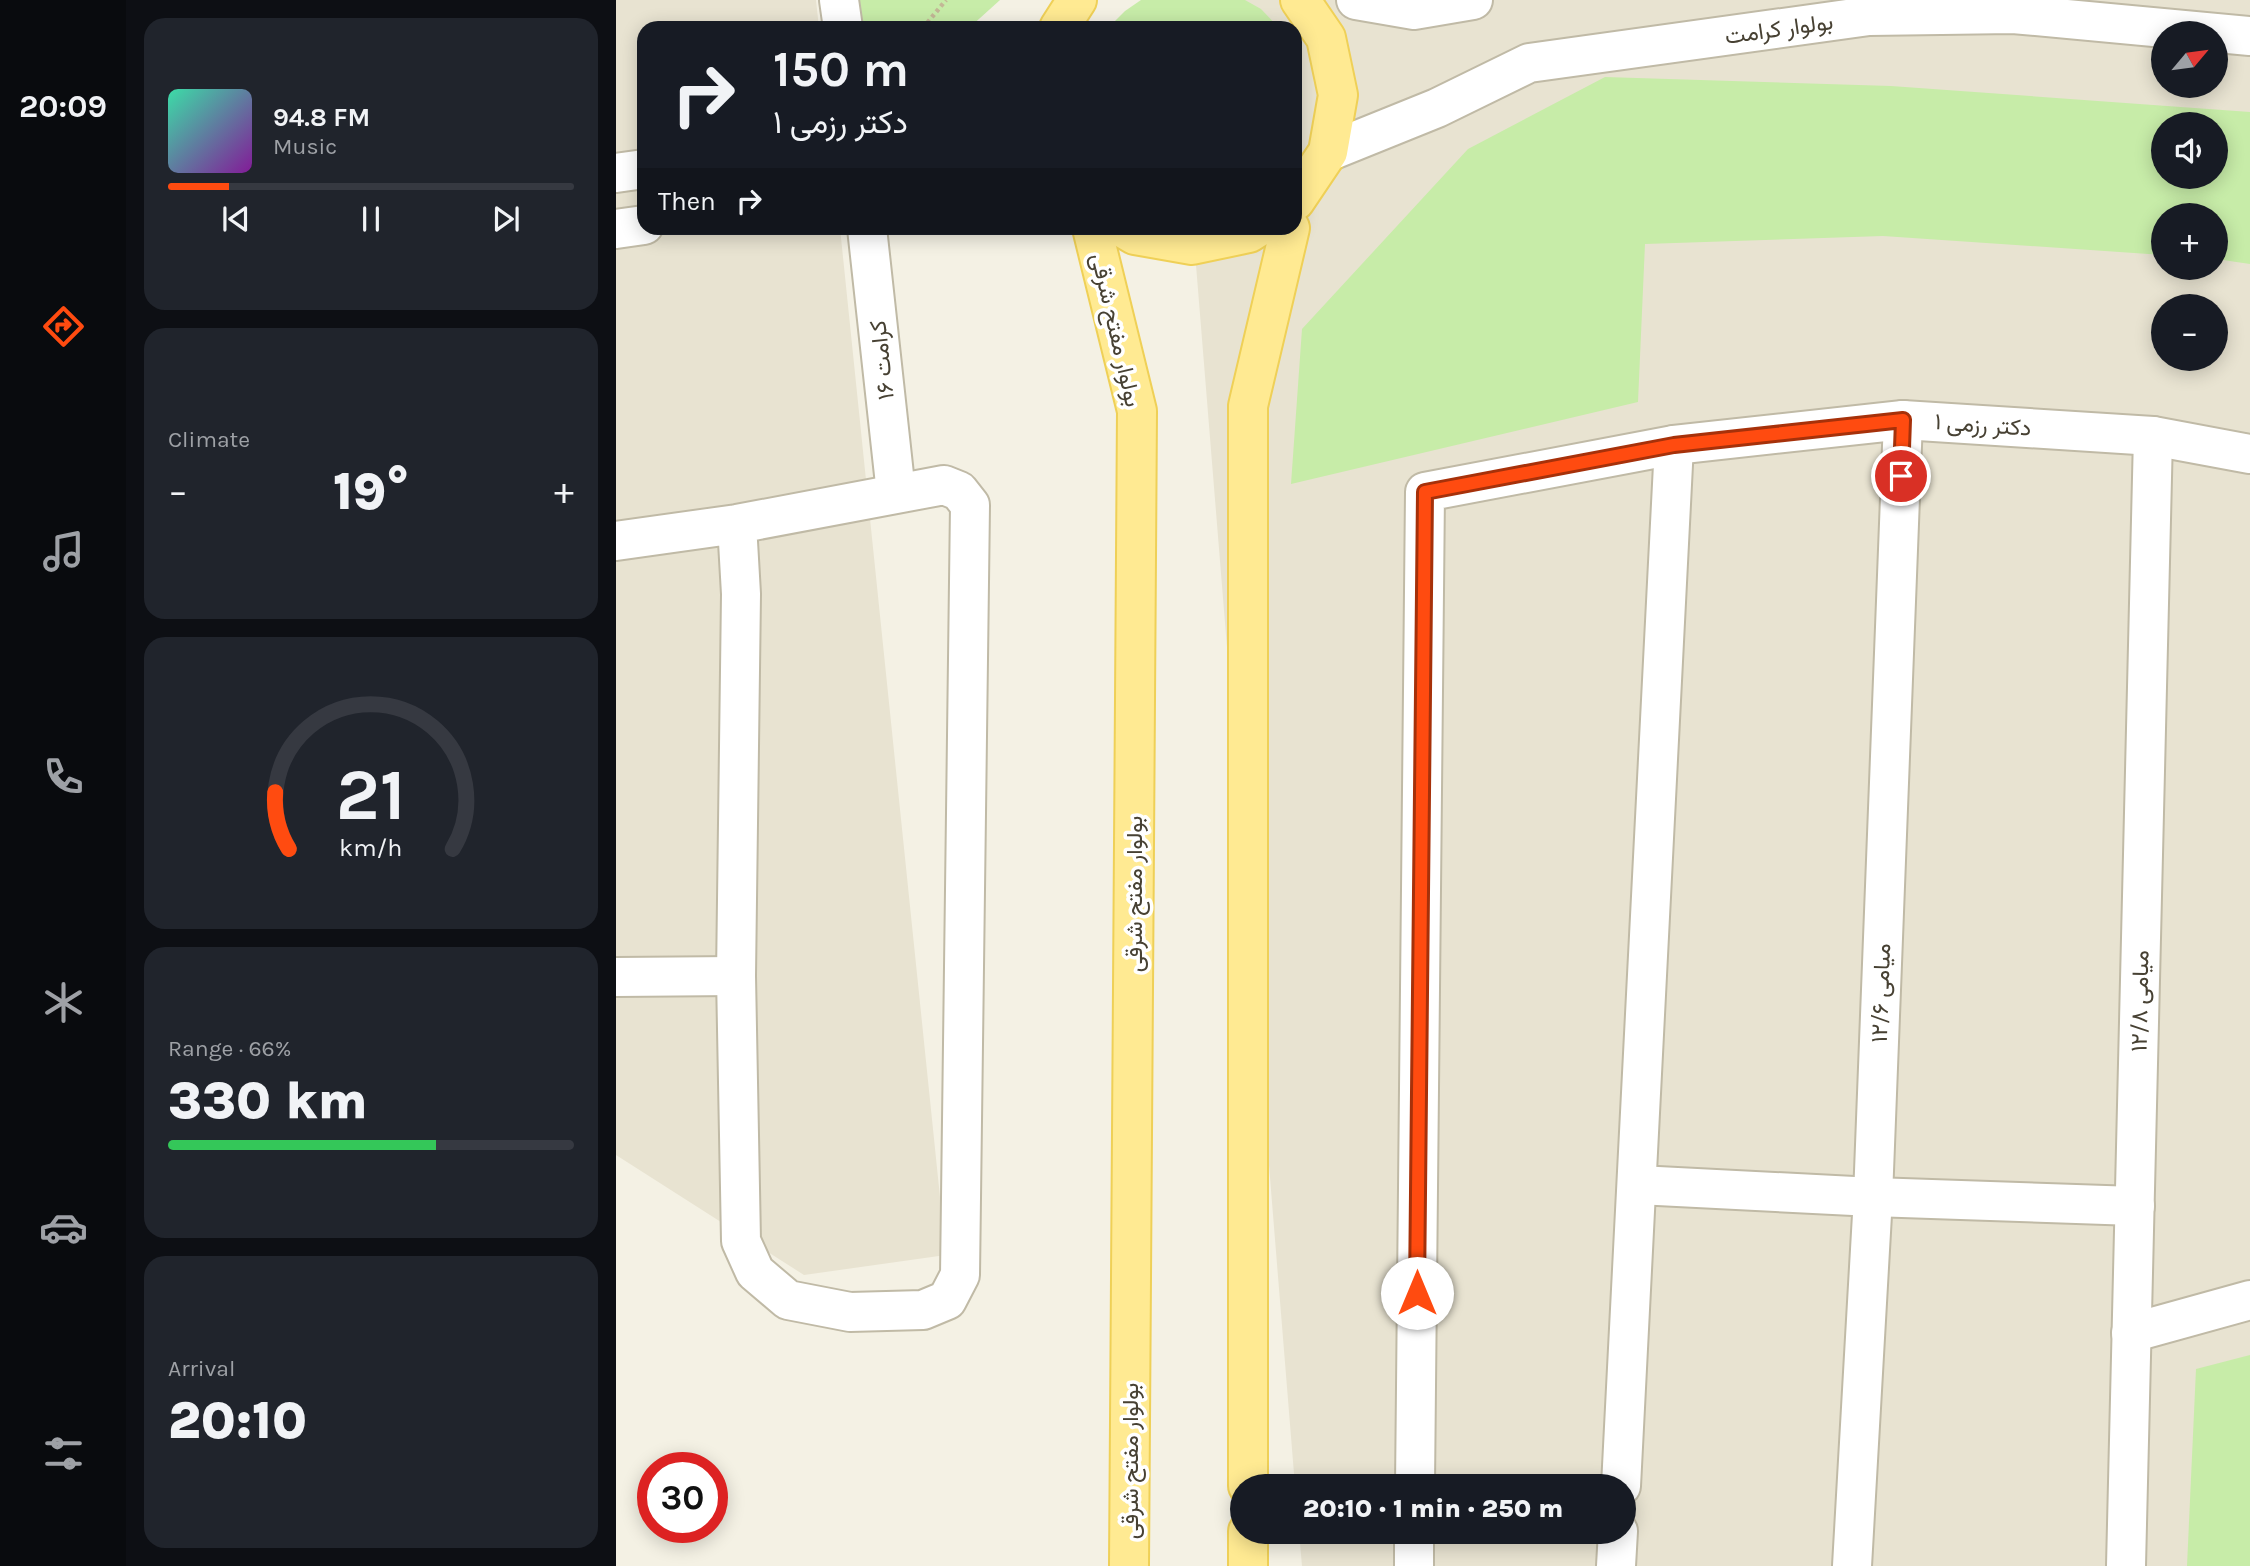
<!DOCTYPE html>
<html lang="en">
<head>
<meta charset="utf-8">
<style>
  :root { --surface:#171b24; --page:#20242c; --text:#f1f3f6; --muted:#9ea1a6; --line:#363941; --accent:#ff4b10 }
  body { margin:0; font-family:Karla,Vazirmatn,sans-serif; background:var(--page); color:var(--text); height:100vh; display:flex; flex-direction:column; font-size:26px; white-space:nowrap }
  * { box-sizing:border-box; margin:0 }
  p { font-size:23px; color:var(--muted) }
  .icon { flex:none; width:38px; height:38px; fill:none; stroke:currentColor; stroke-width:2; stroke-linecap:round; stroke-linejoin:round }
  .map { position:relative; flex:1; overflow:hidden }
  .side { display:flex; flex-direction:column; gap:18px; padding:18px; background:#0d0f14; width:490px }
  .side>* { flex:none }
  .banner { position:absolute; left:21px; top:21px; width:665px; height:214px; border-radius:21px; box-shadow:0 4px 18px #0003; background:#171b24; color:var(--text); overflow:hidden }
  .needle { width:46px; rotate:61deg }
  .buttons { position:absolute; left:1535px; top:21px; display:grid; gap:14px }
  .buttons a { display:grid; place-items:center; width:77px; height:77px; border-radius:50%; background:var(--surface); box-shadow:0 4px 18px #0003; font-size:35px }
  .speed { position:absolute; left:21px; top:1452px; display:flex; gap:14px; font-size:35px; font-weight:700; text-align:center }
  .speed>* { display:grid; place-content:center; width:91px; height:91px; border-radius:50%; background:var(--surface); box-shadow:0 4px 18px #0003; line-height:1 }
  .speed .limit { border:10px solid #d22; background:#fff; color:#111 }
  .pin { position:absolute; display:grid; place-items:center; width:60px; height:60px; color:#fff; margin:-30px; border:4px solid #fff; border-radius:50%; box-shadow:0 2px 7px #0007 }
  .me { position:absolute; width:77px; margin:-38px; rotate:0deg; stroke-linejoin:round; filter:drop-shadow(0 0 5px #0008) }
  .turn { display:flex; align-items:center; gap:24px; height:147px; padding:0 21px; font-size:32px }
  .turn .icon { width:91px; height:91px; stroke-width:2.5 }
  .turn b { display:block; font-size:49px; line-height:60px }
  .then { display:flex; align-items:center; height:66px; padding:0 21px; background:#0003; gap:14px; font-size:26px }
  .big { font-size:52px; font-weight:800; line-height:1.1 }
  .side .tile { flex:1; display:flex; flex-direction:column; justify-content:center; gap:10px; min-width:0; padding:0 24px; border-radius:21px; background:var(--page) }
  .side .dial { align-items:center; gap:0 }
  .dial svg { height:182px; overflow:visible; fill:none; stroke:var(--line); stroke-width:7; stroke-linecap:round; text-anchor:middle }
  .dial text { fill:var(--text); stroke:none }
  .song { display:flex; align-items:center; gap:21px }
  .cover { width:84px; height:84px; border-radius:10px; background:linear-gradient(135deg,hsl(160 70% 55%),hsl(290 70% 35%)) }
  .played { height:7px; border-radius:4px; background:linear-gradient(90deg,var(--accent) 15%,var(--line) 15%) }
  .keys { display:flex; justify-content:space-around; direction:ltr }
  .heat { display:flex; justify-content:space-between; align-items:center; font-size:38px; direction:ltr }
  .charge { height:10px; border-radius:5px; background:linear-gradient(90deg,#34c759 66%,var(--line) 0) }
  .trip { position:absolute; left:614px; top:1474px; width:406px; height:70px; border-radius:35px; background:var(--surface); box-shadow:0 4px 18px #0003; font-weight:800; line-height:70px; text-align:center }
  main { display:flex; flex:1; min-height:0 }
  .tab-bar { display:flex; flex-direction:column; width:126px; justify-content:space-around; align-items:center; background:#090b0e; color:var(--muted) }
  .tab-bar .icon { width:49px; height:49px }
  .tab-bar .current { color:var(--accent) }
  .tab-bar b { font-size:32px; color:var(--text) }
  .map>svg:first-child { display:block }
</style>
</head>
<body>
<main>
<nav class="tab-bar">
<b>20:09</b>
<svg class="icon current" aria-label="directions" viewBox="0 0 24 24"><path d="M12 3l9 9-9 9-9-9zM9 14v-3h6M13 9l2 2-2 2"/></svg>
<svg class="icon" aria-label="music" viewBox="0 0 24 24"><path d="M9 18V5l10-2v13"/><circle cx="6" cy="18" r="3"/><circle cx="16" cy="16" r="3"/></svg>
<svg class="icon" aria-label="phone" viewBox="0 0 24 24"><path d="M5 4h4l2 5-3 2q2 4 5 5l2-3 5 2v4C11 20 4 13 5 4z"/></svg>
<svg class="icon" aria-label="climate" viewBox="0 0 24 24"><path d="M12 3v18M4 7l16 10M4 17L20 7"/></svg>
<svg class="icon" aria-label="car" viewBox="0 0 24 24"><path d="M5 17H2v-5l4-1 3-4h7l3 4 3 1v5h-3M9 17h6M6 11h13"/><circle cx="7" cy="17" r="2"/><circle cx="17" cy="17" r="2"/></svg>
<svg class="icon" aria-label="filters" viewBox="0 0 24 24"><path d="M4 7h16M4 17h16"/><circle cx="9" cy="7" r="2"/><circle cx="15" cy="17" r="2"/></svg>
</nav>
<section class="side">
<div class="tile">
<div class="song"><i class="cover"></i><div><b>94.8 FM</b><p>Music</p></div></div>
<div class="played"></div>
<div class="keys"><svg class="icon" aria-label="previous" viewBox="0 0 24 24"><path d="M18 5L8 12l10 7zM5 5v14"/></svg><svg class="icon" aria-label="pause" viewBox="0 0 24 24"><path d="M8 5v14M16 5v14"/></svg><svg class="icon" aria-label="next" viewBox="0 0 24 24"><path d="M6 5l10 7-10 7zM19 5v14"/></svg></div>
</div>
<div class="tile"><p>Climate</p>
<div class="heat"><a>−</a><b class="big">19°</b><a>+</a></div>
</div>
<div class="tile dial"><svg viewBox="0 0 100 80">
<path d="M14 69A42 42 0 1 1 86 69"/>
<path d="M14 69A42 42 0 0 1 8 44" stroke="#ff4b10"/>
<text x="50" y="56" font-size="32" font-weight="700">21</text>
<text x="50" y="72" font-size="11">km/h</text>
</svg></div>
<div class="tile"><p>Range · 66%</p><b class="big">330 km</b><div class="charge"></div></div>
<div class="tile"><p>Arrival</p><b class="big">20:10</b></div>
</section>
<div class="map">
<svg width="1634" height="1566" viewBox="0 0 1634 1566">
  <rect width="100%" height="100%" fill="#f4f1e4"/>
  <!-- residential -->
  <g fill="#e8e3d1" fill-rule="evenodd">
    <path d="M 0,0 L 200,0 L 203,28 L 28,28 L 28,228 L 224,228 L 330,1255 L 188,1275 L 0,1155 Z"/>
    <path d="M 558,0 L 1634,0 L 1634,1566 L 686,1566 L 683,1531 L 1008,1531 L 1008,1486 L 679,1486 L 577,228 L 679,228 L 679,28 L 561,28 ZM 1547,33 L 1600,33 L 1600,86 L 1547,86 ZM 1547,124 L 1600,124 L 1600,177 L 1547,177 ZM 1547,215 L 1600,215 L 1600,268 L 1547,268 ZM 1547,306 L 1600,306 L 1600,359 L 1547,359 Z"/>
  </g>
  <!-- green -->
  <g fill="#c7eca8" fill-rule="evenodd">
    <path d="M 239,0 L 384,0 L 353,28 L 243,28 Z"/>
    <path d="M 525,0 L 629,0 L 645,9 L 663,28 L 492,28 L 509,11 Z"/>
    <path d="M 679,56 C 689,84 688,108 679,136 Z"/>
    <path d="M 989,77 L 1275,86 L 1634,112 L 1634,264 L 1600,259 L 1600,215 L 1547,215 L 1547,255 L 1267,236 L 1029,244 L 1022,402 L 675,484 L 686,329 L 852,149 ZM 1600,124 L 1600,177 L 1547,177 L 1547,124 Z"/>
    <path d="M 1634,1355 L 1634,1566 L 1571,1566 L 1580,1369 Z"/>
  </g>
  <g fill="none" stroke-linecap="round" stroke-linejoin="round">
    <!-- minor casing -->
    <g stroke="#c0baa6" stroke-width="42">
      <g id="minor">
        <path d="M 223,0 L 227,28"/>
        <path d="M 740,0 L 798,10 L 857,0"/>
        <path d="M 712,152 L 821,108 L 913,63 L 1253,16 L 1397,14 L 1634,36"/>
        <path d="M 0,173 L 28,169"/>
        <path d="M 251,228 L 280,493"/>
        <path d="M 0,229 L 28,225"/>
        <path d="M 0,541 L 121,524 L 328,485 L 343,491 L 354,505 L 344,1275 L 331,1300 L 307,1310 L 234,1312 L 172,1300 L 139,1272 L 125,1241 L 120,976 L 125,594 L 121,524"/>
        <path d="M 0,977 L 120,976"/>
        <path d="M 1022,1185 L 1257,1197 L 1519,1206"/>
        <path d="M 1515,1333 L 1634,1300"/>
        <path d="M 799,1486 L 809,492 L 1058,445 L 1287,420 L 1537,436 L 1634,454"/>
        <path d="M 1005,1486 L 1058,445"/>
        <path d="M 798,1566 L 798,1531"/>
        <path d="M 1000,1566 L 1002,1531"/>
        <path d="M 1236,1566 L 1257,1197 L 1287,420"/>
        <path d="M 1510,1566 L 1537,436"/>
      </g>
    </g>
    <!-- major casing -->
    <g stroke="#efd057" stroke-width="42">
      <g id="major">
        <path d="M 443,28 L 461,0"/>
        <path d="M 679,201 L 712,152 L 722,95 L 710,38 L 684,0"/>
        <path d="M 476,228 L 521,411 L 513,1566"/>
        <path d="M 507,228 L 519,235 L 576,245 L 633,233 L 641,228"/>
        <path d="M 632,1486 L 632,406 L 674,228"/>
        <path d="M 632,1531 L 632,1566"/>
      </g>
    </g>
    <!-- path -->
    <path stroke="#c3b796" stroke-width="4.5" stroke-dasharray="3.5 3.5" stroke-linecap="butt" d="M 307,28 L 330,0"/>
    <!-- minor -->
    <use href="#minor" stroke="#fff" stroke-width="38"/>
    <!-- major -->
    <use href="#major" stroke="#ffea92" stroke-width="38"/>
  </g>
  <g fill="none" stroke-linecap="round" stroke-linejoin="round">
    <!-- route casing -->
    <g stroke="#a6310a" stroke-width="18">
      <path id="route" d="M 801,1293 L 809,492 L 1058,445 L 1287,420 L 1285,476"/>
    </g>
    <!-- route -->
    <use href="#route" stroke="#ff4b10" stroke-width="12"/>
  </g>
  <g text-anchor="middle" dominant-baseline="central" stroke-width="7" stroke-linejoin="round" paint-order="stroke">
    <!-- street labels -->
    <g font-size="23" fill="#474133" stroke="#fff">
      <text transform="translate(1163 29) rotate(-8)">بولوار کرامت</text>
      <text transform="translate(500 330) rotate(77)">بولوار مفتح شرقی</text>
      <text transform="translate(266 360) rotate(-96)">کرامت ۱۶</text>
      <text transform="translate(1367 425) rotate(4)">دکتر رزمی ۱</text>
      <text transform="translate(518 894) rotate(-90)">بولوار مفتح شرقی</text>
      <text transform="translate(1265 993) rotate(-88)">میامی ۱۲/۶</text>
      <text transform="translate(1524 1001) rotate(-89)">میامی ۱۲/۸</text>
      <text transform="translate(514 1461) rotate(-90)">بولوار مفتح شرقی</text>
    </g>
  </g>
</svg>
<div class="buttons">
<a><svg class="needle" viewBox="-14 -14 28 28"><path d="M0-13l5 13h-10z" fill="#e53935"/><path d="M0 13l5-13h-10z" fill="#9ea1a6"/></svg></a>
<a><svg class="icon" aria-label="sound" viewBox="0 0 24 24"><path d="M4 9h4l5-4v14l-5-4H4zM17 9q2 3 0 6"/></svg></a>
<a>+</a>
<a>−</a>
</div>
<div class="speed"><div class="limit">30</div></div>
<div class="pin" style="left:1285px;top:476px;background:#d93025"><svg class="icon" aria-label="arrive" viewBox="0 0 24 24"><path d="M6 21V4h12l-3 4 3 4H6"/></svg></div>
<svg class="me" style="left:801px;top:1293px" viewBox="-20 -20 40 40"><circle r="19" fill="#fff"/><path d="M0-13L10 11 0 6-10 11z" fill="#ff4b10"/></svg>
<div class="trip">20:10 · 1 min · 250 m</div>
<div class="banner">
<div class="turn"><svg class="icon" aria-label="right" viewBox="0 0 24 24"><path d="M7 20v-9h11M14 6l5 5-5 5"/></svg><div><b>150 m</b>دکتر رزمی ۱</div></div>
<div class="then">Then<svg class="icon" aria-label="right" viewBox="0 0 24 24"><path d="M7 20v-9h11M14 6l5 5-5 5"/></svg></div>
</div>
</div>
</main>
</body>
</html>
